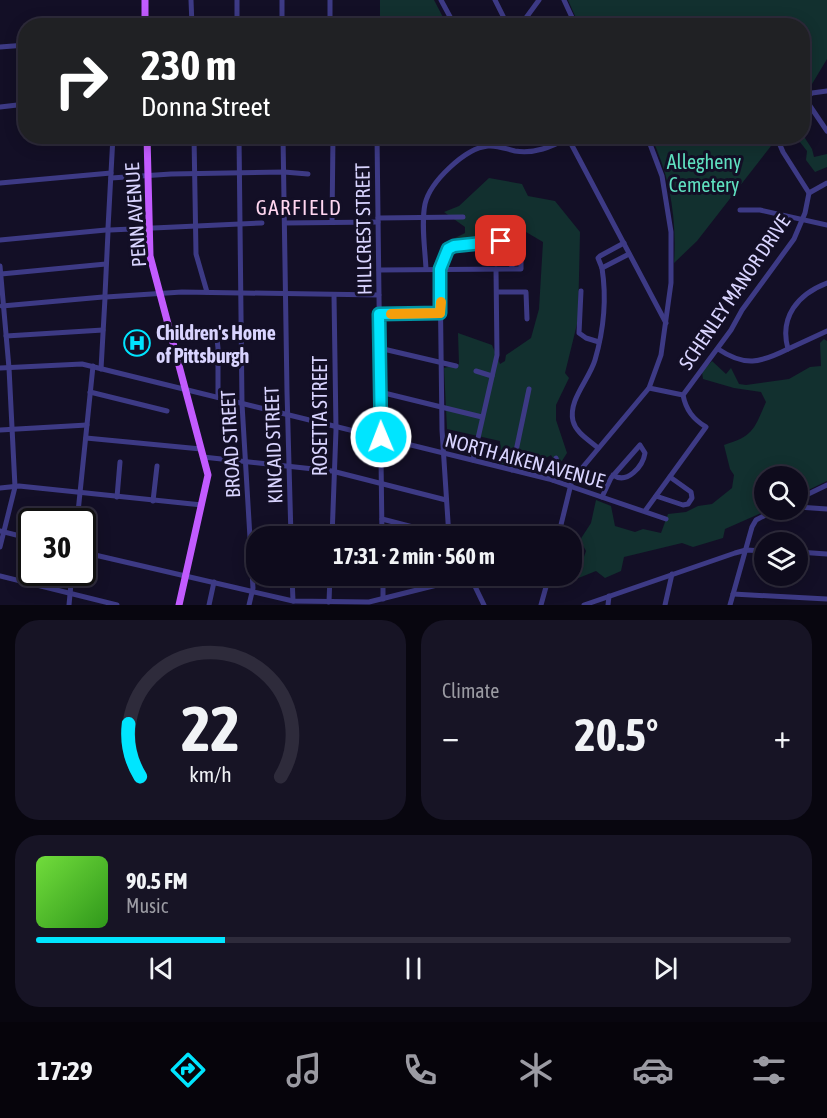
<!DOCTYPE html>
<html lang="en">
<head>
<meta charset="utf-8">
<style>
  :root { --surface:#0e0b1c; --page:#171425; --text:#f1f3f6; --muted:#9b9ba3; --line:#2e2b3b; --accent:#00e5ff }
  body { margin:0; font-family:"Asap Condensed",sans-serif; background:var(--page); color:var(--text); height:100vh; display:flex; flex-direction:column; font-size:22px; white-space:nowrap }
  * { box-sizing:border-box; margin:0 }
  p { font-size:20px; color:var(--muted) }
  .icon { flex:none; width:33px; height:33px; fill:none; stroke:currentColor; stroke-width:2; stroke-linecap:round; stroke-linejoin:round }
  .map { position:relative; height:605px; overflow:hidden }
  .details { display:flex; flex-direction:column; gap:15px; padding:15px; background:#08060f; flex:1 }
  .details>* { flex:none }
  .hud { position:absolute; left:18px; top:18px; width:792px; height:126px; border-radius:24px; box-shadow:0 3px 15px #0003,0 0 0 2px var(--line); background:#202124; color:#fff; overflow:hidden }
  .controls { position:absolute; left:754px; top:466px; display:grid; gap:12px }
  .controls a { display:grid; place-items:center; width:54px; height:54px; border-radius:50%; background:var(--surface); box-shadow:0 3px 15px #0003,0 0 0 2px var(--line); font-size:30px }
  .speed { position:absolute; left:18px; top:508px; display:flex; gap:12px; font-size:30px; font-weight:700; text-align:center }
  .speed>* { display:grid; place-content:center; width:78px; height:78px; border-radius:50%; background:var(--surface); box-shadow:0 3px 15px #0003,0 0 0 2px var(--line); line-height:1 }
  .speed .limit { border:3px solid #111; border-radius:9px; background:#fff; color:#111 }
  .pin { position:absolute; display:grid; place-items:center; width:51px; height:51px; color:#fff; margin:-26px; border-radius:12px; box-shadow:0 3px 9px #0006 }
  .me { position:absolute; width:66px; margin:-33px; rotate:359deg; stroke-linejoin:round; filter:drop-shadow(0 0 4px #0008) }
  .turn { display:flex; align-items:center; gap:21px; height:126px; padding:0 24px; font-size:27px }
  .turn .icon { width:78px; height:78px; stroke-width:2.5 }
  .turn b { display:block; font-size:42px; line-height:51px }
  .big { font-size:45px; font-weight:700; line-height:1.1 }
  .details .tile { flex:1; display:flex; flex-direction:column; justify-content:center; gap:9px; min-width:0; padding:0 21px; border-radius:24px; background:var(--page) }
  .details .dial { align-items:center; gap:0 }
  .dial svg { height:156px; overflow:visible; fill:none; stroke:var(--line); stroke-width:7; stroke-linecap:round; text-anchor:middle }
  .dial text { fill:var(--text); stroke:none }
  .song { display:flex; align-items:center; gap:18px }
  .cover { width:72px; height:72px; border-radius:9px; background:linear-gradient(135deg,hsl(100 70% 55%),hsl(110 70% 35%)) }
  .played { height:6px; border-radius:3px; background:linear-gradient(90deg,var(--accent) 25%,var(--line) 25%) }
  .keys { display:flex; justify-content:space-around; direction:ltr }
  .heat { display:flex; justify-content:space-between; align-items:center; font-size:33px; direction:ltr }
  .details .tiles { flex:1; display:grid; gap:15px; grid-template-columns:1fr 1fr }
  .tile:last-child { grid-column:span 2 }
  .trip { position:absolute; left:246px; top:526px; width:336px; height:60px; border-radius:24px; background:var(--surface); box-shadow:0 3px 15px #0003,0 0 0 2px var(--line); font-weight:700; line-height:60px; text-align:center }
  .menu { display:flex; height:96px; justify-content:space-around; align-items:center; background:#06040b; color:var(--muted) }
  .menu .icon { width:42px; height:42px }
  .menu .on { color:var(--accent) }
  .menu b { font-size:27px; color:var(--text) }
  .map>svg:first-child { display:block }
</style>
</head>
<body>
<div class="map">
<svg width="827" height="605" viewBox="0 0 827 605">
  <rect width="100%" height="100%" fill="#130f26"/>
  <!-- green -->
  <g fill="#12302f">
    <path d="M 380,0 L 434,0 L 447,25 L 380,25 Z"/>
    <path d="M 568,0 L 827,0 L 827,59 L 803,99 L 802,26 L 579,25 Z"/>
    <path d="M 803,135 L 812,149 L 814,157 L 827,154 L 827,167 L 815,172 L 806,160 L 807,151 L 796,137 Z"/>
    <path d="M 651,137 L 778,137 L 697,241 L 674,263 C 677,220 670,175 651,137 Z"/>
    <path d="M 489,178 L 522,184 L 528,196 L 555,201 L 580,232 L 578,320 L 565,373 L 569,378 L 556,405 L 556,420 L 567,453 L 558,467 L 551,455 L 539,462 L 520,457 L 515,466 L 501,464 L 500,441 L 447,429 L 444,368 L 459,364 L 458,333 L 492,345 L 500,364 L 505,361 L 506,355 L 531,338 L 539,309 L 543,242 L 509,222 L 510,235 L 448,245 L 439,267 L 433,266 L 443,244 L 465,233 L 465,227 L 444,212 L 459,206 Z"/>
    <path d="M 824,339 L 827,341 L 827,481 L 798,495 L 798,477 L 765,477 L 765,510 L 768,510 L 725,529 L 723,538 L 693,547 L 682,543 L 624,557 L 621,571 L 605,578 L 596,571 L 576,579 L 586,551 L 580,540 L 591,523 L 596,500 L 611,506 L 615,526 L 635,532 L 643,529 L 661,533 L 668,514 L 686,512 L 698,506 L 712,504 L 732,488 L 734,475 L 730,469 L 724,445 C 754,436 754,429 766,402 L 761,392 L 734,388 L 703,379 L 702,372 L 712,361 L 726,374 L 731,368 L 739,384 L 746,385 L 789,379 L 810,367 L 821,366 L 820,343 Z"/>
  </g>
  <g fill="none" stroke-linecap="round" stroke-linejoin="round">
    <!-- minor -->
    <g stroke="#3d3a85" stroke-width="5">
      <path d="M 191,0 L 192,26"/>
      <path d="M 237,0 L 237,26"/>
      <path d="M 282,0 L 282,26"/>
      <path d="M 330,0 L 330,26"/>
      <path d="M 441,0 L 455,26"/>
      <path d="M 495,0 L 508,26"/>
      <path d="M 564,0 L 576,26"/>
      <path d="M 520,26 L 539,0"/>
      <path d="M 0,47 L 26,45"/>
      <path d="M 806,97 L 808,103 L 827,131"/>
      <path d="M 802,101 L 812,93 L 827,91"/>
      <path d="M 0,107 L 26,104"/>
      <path d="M 194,136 L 196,254 L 207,292"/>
      <path d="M 239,136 L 242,404 L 253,588 L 249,605"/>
      <path d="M 283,136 L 287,392 L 291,537"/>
      <path d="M 377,136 L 382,537"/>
      <path d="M 567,136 L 666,323"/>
      <path d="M 111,178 L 171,174 L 284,172 L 308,174"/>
      <path d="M 0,183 L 111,173"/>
      <path d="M 809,193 L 827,183"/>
      <path d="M 740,210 L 760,210 L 827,225"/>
      <path d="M 378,218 L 463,217"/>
      <path d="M 332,222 L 333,136"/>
      <path d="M 285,223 L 378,222"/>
      <path d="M 108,228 L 113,136"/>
      <path d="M 110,230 L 262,223"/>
      <path d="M 0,240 L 106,230"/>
      <path d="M 624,243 L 600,256 L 598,258 L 602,268 L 629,254"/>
      <path d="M 0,266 L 9,368 L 15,487 L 0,547"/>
      <path d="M 426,269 C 425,248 421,224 425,204 C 430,182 465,148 488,146 C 497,145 506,149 515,151 C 535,154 551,147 568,138"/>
      <path d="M 379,270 L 521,269 L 521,248 L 512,249 L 512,268"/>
      <path d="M 1,274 L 106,264"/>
      <path d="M 581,291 L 579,333 L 586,338 L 599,342"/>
      <path d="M 497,292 L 526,292 L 527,319"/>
      <path d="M 105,295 L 108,232"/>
      <path d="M 106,297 L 182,292 L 379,295"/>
      <path d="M 2,306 L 103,297"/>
      <path d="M 379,314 L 440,313"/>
      <path d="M 216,330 L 218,348 L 218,397"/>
      <path d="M 6,336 L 103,330"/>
      <path d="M 379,348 L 456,366"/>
      <path d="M 718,349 C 745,367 760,363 788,349 C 801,343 814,337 827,331"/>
      <path d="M 788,349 C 779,317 798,294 827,283"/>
      <path d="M 0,368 L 82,364 L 549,479 L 666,519"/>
      <path d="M 101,369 L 105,298"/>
      <path d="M 476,371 L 492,376"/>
      <path d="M 649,388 L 683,395"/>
      <path d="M 90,392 L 167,411"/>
      <path d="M 380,392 L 482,417"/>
      <path d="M 0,430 L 87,425"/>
      <path d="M 86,438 L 201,449"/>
      <path d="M 598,448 C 589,440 576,433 573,421 C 568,400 589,380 595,360 C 604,329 607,300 602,268"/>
      <path d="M 203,457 L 332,471 L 446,500"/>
      <path d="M 473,460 L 497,355 L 496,269"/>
      <path d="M 512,470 L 529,389"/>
      <path d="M 553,480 L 557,461 L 556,458"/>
      <path d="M 0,488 L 19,486 L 202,505"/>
      <path d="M 656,496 L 683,505 L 688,504 L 692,498 L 691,492 L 670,477"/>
      <path d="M 117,497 L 120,462"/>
      <path d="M 602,497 L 611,478 L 640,445 L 645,453 C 643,466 627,485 613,475"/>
      <path d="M 798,499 L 827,485"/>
      <path d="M 153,501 L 157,466"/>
      <path d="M 798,507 L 827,509"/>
      <path d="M 645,511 L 706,427 C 693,419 686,410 683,395 L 731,330 L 742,310 L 794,239 L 805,213 L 809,193 L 783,152 L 780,145 L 781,136"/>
      <path d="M 382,519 L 436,533"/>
      <path d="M 77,522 L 93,366"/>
      <path d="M 0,531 L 32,539"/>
      <path d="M 332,537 L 336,430 L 334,295"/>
      <path d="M 449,537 L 442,430 L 440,269 L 446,251 L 451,247 L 501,241"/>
      <path d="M 558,537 L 572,480 L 649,388 L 661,355 L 671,283 L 671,232 L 662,176 L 647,136"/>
      <path d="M 82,552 L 293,601 L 369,602 L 437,585 L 447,576"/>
      <path d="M 798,552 L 827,554"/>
      <path d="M 0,576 L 117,605"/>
      <path d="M 292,576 L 293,601"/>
      <path d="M 383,576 L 383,599"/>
      <path d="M 470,576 L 484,605"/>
      <path d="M 733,594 L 827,599"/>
      <path d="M 329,602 L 330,576"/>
      <path d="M 69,605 L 72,573"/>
      <path d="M 209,605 L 214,582"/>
      <path d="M 541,605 L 549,576"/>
      <path d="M 584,605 L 735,553 L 746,550 L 765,551"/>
      <path d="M 608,605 L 609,596"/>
      <path d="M 665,605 L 672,574"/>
      <path d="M 730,605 L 752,527 L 756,520 L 775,510"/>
    </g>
    <!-- major -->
    <g stroke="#c25bff" stroke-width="7">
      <path d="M 145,0 L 145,26"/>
      <path d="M 147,136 L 150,256 L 208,475 L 179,605"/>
    </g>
  </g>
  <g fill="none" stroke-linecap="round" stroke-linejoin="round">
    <!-- route casing -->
    <g stroke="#0095a6" stroke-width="15">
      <path id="route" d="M 381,437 L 379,314 L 440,313 L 440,269 L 448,249 L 454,246 L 501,241"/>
    </g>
    <!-- route -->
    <use href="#route" stroke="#00e5ff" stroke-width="10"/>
    <!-- slow -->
    <path stroke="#f59e0b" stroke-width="10" d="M 391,314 L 440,313 L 441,302"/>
  </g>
  <!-- icons -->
  <defs>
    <g id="hospital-ring" transform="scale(1.35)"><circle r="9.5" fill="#130f26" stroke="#00e5ff" stroke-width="1.5"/><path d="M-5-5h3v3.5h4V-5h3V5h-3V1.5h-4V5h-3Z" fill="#00e5ff"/></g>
  </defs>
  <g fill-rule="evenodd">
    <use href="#hospital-ring" x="137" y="343"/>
  </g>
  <g text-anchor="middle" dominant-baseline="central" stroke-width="6" stroke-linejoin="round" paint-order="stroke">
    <!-- park labels -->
    <g font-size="20" fill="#5fe0c0" stroke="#130f26">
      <text x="704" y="161">Allegheny<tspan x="704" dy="23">Cemetery</tspan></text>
    </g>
    <!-- street labels -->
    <g font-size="20" fill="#d9d4ff" stroke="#130f26">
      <text transform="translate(135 215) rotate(-94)">PENN AVENUE</text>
      <text transform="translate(363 229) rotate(-91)">HILLCREST STREET</text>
      <text transform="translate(734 292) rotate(-56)">SCHENLEY MANOR DRIVE</text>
      <text transform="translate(319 416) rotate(-90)">ROSETTA STREET</text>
      <text transform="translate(230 444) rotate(-93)">BROAD STREET</text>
      <text transform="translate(273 445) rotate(-92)">KINCAID STREET</text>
      <text transform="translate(525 460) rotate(15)">NORTH AIKEN AVENUE</text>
    </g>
    <!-- poi labels -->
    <g font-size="20" font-weight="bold" fill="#d9d4ff" stroke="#130f26" text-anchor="start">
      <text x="156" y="332">Children's Home<tspan x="156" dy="23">of Pittsburgh</tspan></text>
    </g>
    <!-- neighbourhood labels -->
    <g font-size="21" letter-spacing="1.5" fill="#ffd6f0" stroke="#130f26">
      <text x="299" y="207">GARFIELD</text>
    </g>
  </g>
</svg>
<div class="controls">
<a><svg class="icon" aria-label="search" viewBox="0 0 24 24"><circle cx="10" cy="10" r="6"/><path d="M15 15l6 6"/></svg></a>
<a><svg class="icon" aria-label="layers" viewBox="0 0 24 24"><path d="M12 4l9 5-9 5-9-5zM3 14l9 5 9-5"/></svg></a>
</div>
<div class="speed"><div class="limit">30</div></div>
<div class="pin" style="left:501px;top:241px;background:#d93025"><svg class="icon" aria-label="arrive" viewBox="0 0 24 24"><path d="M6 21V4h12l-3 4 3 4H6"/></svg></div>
<svg class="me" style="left:381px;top:437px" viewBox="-20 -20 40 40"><circle r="17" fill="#00e5ff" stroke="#fff" stroke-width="3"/><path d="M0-11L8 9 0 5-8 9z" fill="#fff"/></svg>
<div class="trip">17:31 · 2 min · 560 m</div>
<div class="hud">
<div class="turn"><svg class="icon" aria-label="right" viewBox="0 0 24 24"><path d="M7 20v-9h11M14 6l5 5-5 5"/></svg><div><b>230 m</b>Donna Street</div></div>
</div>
</div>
<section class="details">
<div class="tiles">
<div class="tile dial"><svg viewBox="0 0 100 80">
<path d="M14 69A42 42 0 1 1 86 69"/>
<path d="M14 69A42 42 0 0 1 8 42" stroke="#00e5ff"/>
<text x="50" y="56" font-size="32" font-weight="700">22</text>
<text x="50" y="72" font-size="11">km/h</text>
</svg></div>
<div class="tile"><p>Climate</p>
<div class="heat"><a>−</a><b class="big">20.5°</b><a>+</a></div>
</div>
<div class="tile">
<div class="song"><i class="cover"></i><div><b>90.5 FM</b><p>Music</p></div></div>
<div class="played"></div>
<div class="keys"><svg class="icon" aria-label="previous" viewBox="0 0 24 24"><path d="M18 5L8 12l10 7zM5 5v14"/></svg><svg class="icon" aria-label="pause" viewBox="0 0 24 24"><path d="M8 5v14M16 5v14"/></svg><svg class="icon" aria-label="next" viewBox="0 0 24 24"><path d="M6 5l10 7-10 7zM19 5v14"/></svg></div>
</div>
</div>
</section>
<nav class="menu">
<b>17:29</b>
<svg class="icon on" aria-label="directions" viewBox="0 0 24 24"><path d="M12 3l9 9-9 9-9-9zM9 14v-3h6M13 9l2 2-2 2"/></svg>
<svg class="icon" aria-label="music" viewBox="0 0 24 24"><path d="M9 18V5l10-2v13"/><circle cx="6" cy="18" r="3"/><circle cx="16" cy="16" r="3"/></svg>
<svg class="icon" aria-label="phone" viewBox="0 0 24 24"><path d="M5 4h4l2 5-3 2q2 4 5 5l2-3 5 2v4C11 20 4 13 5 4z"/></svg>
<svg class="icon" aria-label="climate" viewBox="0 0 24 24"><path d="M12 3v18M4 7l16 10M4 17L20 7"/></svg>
<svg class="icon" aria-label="car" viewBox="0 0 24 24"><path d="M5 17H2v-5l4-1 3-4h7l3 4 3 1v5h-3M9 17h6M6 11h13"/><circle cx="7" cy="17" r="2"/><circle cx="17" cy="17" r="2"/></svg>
<svg class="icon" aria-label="filters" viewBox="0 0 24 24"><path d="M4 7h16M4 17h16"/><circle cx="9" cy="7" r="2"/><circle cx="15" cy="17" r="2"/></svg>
</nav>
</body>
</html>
